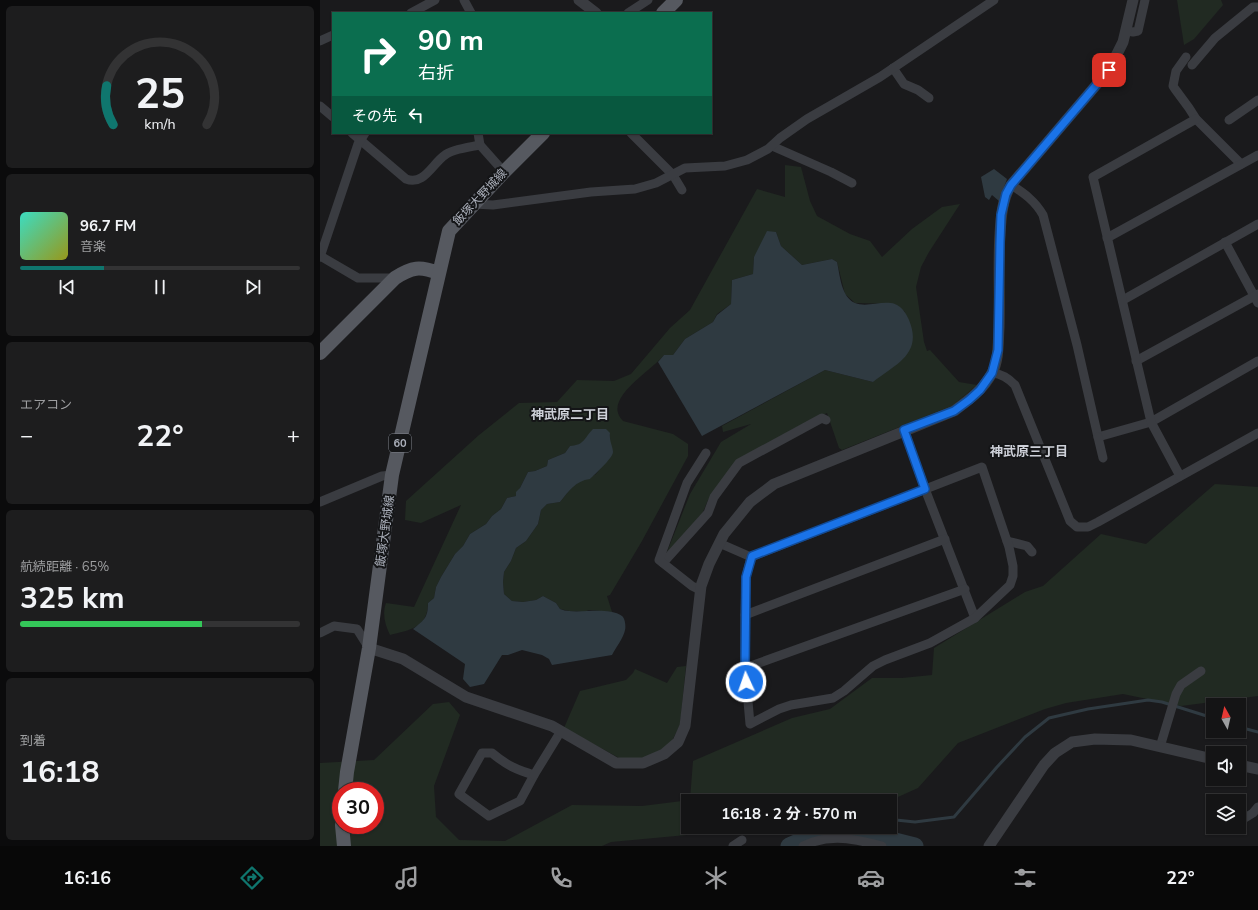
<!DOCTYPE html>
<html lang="ja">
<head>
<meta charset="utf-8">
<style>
  :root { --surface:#141415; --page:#1d1d1e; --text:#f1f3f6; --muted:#9d9ea0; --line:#333334; --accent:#0f766e }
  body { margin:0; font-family:"Nunito Sans","Noto Sans JP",sans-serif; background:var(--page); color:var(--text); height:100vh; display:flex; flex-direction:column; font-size:15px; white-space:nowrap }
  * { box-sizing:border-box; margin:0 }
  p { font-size:13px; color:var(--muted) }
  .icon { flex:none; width:22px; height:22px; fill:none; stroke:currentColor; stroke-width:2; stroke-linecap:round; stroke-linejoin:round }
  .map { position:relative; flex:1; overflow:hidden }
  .drawer { display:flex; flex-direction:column; gap:6px; padding:6px; background:#0b0b0c; width:320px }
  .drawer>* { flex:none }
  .banner { position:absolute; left:12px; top:12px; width:380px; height:122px; border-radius:0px; box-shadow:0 1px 3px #0004,0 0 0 1px var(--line); background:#0b6e4f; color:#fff; overflow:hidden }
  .needle { width:26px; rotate:352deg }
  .buttons { position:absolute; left:886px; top:698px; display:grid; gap:8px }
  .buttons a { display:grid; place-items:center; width:40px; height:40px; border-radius:0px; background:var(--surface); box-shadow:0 1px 3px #0004,0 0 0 1px var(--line); font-size:20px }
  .speed { position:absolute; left:12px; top:782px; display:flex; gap:8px; font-size:20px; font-weight:700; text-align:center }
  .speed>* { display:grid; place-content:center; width:52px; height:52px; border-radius:50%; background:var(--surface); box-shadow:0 1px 3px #0004,0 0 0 1px var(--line); line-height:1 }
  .speed .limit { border:6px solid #d22; background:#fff; color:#111 }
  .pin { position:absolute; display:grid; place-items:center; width:34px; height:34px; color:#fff; margin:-17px; border-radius:8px; box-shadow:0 2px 6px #0006 }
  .me { position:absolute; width:44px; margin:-22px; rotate:357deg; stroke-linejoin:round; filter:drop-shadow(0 0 3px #0008) }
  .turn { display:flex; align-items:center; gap:14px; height:84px; padding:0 20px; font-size:18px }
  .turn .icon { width:52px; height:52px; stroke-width:2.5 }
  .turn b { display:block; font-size:28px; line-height:34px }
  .then { display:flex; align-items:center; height:38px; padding:0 20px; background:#0003; gap:8px; font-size:15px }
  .big { font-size:30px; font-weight:700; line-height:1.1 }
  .drawer .card { flex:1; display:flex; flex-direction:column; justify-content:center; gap:6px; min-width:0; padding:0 14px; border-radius:6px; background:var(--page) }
  .drawer .dial { align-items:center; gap:0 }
  .dial svg { height:104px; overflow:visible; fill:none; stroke:var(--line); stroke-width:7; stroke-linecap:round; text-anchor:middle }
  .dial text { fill:var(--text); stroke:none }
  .song { display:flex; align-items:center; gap:12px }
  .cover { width:48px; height:48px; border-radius:6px; background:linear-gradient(135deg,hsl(170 70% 55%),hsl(60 70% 35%)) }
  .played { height:4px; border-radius:2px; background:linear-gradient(90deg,var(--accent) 30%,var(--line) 30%) }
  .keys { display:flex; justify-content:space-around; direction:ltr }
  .heat { display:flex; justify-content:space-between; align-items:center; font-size:22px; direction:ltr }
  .charge { height:6px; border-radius:3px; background:linear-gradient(90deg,#34c759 65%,var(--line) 0) }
  .trip { position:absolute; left:361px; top:794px; width:216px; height:40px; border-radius:0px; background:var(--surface); box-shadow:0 1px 3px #0004,0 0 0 1px var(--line); font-weight:700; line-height:40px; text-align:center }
  .dock { display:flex; height:64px; justify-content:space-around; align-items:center; background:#080808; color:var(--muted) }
  .dock .icon { width:28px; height:28px }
  .dock .selected { color:var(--accent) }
  .dock b { font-size:18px; color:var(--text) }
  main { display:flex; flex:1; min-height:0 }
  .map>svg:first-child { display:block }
</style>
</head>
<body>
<main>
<section class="drawer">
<div class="card dial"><svg viewBox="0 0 100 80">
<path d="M14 69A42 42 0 1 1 86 69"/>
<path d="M14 69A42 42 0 0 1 9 39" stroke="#0f766e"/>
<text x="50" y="56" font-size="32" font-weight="700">25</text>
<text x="50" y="72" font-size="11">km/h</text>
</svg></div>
<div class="card">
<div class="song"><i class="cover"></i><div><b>96.7 FM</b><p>音楽</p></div></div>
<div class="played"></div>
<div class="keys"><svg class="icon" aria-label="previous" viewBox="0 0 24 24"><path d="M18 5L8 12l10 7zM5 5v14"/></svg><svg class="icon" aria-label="pause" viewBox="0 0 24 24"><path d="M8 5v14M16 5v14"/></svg><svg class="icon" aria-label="next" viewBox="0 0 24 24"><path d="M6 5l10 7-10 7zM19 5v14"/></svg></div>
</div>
<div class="card"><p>エアコン</p>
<div class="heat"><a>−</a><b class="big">22°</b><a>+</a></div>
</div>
<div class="card"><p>航続距離 · 65%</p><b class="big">325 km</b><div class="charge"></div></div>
<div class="card"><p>到着</p><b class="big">16:18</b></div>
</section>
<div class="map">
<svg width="938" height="846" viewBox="0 0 938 846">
  <rect width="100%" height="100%" fill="#1a1a1c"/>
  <!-- green -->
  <g fill="#212a22" fill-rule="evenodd">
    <path d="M 857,0 L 901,0 L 903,5 L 874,39 L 864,45 Z"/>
    <path d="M 465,165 L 481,167 L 490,201 L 497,216 L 530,234 L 550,241 L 562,257 L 592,229 L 622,207 L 640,204 L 609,252 L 601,267 L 596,287 L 604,342 L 607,351 L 610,350 L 639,382 L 657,385 L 632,406 L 522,450 L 519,448 L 507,413 L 477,427 L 418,460 L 388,500 L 383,512 L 345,557 L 370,494 L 401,442 L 431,424 L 403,432 L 402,426 L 505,370 L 553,382 L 585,312 L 575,304 L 535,303 L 525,294 L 517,262 L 512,259 L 482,265 L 461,246 L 456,232 L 434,257 L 433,274 L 412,280 L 411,304 L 397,314 L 393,322 L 365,339 L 353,355 L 344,355 C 333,369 292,393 298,413 C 299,416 301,419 303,421 L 353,434 L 368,444 L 368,456 L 322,541 L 290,595 L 287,596 L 292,612 L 269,610 L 264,612 L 249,611 L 240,609 L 236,603 L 223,596 L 216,600 L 203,602 L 192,601 L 184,594 L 183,582 L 184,572 L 191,561 L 196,548 L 206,541 L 218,524 L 221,510 L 227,504 L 240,502 C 245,496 250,488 257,483 C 262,479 271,478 276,474 C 284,466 289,444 290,433 L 267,437 C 263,444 258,446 250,446 L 245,453 L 228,460 L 227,466 L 215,471 L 208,472 L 196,496 L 187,498 L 181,509 L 172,516 L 166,524 L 150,534 L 143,546 L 135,554 L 121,577 L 116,587 L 114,598 L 108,603 C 108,628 89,630 70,635 C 65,625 62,614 66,603 L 94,607 L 141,505 L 101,523 L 85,520 L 86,501 L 159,435 L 199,403 L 237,402 L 257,380 L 294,381 L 311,374 L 350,328 L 370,310 L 437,189 L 465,197 Z"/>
    <path d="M 895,484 L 938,487 L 938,696 L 861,706 L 803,694 L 746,703 L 725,709 L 638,743 L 598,788 L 569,801 L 368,801 L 368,827 L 484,827 L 456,833 L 399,832 L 291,842 L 282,846 L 0,846 L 0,763 L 54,760 L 113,704 L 129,702 L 140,715 L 114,786 L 116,817 L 139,840 L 185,841 L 252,805 L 322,806 L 370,800 L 373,761 L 472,718 L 510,709 L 552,678 L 582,678 L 612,675 L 614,648 L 705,592 L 723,586 L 781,534 L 826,544 ZM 21,791 L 55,791 L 55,825 L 21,825 Z"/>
    <path d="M 366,666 L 360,725 L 352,741 L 345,748 L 322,759 L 301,759 L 244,728 L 260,691 L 306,680 L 313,673 L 315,669 L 347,683 L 357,667 Z"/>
  </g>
  <!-- water -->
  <g fill="#2f3a41">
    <path d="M 674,169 L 687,179 L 679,201 L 672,195 L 669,200 L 665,197 L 661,177 Z"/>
    <path d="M 447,231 L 456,232 L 461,246 L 482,265 L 512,259 L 517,262 C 520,275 521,297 535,303 C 547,308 562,300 575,304 C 582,307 586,313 589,320 C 603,354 576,364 553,382 L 505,370 L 382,436 L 338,362 L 344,355 L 353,355 L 365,339 L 393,322 L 397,315 L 411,304 L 412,280 L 433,274 L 434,257 Z"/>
    <path d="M 273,429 L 286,429 L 290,433 C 289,441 293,447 293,452 C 293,458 274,475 270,479 C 255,481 249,491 240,502 L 227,504 L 221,510 L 218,524 L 206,541 L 196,548 L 191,561 L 184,572 L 183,582 L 184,594 L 192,601 L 203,602 L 216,600 L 223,596 L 236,603 L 240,609 C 243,610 246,611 249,611 C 263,613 289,607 302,616 C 305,618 306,626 305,630 C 304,637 295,649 292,655 L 232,665 L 229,659 L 222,655 L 202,650 L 188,655 L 182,655 L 164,684 L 150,687 L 143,679 L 145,664 L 93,629 C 104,620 108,618 108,603 L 114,598 L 116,587 L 121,577 L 135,554 L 143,546 L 150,534 L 166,524 L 172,516 L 181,509 L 187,498 L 196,496 L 196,492 L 200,488 L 208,472 L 215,471 L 227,466 L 228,460 L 245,453 L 250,446 C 265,445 264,438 273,429 Z"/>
  </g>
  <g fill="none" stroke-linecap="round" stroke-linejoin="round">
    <!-- stream -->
    <g stroke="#2f3a41" stroke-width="3">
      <path d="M 919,727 L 938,732"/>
      <path d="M 570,822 L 576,820 L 595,822 L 634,817 L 677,767 L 705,737 L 729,718 L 768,709 L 828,700 L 842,702 L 893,718"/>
      <path d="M 552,835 L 562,827"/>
    </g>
    <!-- river -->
    <path stroke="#2f3a41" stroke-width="17" d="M 469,846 L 503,831 L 543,833 L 595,846"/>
    <!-- minor -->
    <g stroke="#3a3c41" stroke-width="9">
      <path d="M 144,0 L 151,13"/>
      <path d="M 91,13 L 115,0"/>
      <path d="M 308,13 L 328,0"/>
      <path d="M 806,31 L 813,32 L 818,31 L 825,0"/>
      <path d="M 0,41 L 13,35"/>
      <path d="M 866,57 L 856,71 L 853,86 L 855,89 L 869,108 L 876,119 L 921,164"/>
      <path d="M 872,65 L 895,38 L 933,7 L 938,7"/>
      <path d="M 573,68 L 584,84 L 598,90 L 609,98"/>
      <path d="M 0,106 L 13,117"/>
      <path d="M 909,120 L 938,100"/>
      <path d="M 32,133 L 86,179 C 104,186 112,164 125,155 C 132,149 151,147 160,145"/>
      <path d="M 158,133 L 160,145 L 184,172"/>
      <path d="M 311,133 L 353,175 L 362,190"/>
      <path d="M 452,146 L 511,172 L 532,183"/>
      <path d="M 691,185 C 704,193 715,201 723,215 L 757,345 L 778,437 L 831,422 L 938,361"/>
      <path d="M 153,204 L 173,205 L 271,192 L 315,189 L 336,183 L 365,168 L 405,166 L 427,160 L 448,149 L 460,138 L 487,119 L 560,77 L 674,0"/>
      <path d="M 787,238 L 938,155"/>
      <path d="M 905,242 L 938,303"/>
      <path d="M 0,257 L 38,144 L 45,133"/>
      <path d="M 0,257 L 2,257 L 38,278 L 75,278"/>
      <path d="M 803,300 L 938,224"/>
      <path d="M 816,361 L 938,294"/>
      <path d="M 672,373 C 682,374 688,378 695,385 L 750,521 L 757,527 L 768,527 L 778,522 L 938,433"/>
      <path d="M 584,430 L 605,489 L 655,618"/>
      <path d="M 778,437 L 783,458"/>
      <path d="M 860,476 L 831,422 L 773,177 L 876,119"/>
      <path d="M 0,502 L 62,476 L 72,475"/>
      <path d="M 687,541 L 707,546 L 712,552"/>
      <path d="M 399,543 L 431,557 L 662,467 L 689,547 L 693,566 L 693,576 L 690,585 L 655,618 L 610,643 L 565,660 L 553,666 L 524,691 L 513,698 L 471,705 L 459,709 L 430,724 L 425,668 L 425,615 L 426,577 L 431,557"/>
      <path d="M 343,563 L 388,513 L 394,497 L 419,463 L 502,418 L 506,420"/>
      <path d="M 380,590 L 372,586 L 339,560 L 367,483 L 386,453"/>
      <path d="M 425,615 L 625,539"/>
      <path d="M 0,633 L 14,626 L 37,629 L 49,648"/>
      <path d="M 425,668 L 645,589"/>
      <path d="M 840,747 L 856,694 L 861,685 L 881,671"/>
      <path d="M 162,753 L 172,753 C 186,765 197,770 214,775 L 200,801 L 169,816 L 139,794 Z"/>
      <path d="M 214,775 L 241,731"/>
      <path d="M 920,821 L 933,813 L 938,807"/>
      <path d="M 413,846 L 422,840"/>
      <path d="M 483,846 C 510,833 535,839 562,846"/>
    </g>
    <!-- tertiary -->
    <g stroke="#3a3c41" stroke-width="11">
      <path d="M 259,0 L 276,13"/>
      <path d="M 49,648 L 83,659 L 146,697 L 232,726 L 296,763 L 323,763 L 344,754 L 358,742 L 365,726 L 381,586 L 389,564 L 404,534 L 430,502 L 454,484 L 634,411 C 649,400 663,390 672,373 C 679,360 678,343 679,328 C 680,297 678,265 680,234 C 681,217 682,200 691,185 L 789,70 L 803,42 L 813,0"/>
      <path d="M 919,765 L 938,769"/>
      <path d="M 669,846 L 724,765 L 735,753 L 752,742 L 775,739 L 811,740 L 893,759"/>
    </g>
    <!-- primary -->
    <g stroke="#565960" stroke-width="14">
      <path d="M 343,13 L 356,0"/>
      <path d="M 0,353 L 75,278 C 92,267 100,266 118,273"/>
      <path d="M 25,791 L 27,772 L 49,648 L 72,475 L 129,231 L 184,172 L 223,133"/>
      <path d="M 22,825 L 24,846"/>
    </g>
  </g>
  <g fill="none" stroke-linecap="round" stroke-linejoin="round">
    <!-- route casing -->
    <g stroke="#114b97" stroke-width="10">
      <path id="route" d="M 426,682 L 425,668 L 426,577 L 432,556 L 605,489 L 584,430 L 634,411 L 649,400 L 660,390 L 672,373 L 678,350 L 680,242 L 681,215 L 686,194 L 691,185 L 789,70"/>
    </g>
    <!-- route -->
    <use href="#route" stroke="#1a73e8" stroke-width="7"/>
  </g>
  <g text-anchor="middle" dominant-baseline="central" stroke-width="4" stroke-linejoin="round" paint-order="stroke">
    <!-- shield labels -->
    <rect fill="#141517" stroke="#7e828a" stroke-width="1" x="69" y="434" width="22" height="18" rx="3"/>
    <g font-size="11" font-weight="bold" fill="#acb1bc">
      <text x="80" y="443">60</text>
    </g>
    <!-- street labels -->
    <g font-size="12" fill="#acb1bc" stroke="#141517">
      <text transform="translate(160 197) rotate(-47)">飯塚大野城線</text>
      <text transform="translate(65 531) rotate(-82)">飯塚大野城線</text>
    </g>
    <!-- neighbourhood labels -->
    <g font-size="13" font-weight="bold" fill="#cdd0d8" stroke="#141517">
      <text x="250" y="415">神武原二丁目</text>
      <text x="709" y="452">神武原三丁目</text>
    </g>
  </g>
</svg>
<div class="buttons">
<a><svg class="needle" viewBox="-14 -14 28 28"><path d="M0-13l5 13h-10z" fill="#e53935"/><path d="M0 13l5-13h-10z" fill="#9d9ea0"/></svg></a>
<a><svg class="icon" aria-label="sound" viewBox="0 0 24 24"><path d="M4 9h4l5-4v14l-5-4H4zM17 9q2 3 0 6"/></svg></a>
<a><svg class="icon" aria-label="layers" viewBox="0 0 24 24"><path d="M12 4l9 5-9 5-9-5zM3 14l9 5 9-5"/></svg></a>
</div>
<div class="speed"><div class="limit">30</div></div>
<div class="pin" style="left:789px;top:70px;background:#d93025"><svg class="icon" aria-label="arrive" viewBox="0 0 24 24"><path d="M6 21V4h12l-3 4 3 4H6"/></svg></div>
<svg class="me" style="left:426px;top:682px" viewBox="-20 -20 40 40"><circle r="17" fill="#1a73e8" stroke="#fff" stroke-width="3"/><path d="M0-11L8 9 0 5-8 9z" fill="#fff"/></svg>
<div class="trip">16:18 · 2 分 · 570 m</div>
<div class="banner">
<div class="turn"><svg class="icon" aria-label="right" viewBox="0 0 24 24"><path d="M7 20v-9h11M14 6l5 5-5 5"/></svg><div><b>90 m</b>右折</div></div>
<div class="then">その先<svg class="icon" aria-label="left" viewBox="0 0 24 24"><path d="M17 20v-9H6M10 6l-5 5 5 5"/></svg></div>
</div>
</div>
</main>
<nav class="dock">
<b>16:16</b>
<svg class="icon selected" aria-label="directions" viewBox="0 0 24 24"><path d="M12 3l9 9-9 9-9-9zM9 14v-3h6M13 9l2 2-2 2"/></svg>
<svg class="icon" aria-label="music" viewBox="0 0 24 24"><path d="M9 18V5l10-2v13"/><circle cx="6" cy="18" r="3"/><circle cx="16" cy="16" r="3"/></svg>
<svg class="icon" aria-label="phone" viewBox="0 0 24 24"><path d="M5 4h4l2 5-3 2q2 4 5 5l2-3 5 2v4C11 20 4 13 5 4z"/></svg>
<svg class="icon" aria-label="climate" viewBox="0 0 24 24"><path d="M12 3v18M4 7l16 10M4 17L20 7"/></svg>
<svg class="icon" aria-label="car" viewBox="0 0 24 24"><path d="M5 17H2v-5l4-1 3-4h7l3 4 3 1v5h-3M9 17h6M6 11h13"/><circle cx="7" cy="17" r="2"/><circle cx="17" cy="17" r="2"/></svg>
<svg class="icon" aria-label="filters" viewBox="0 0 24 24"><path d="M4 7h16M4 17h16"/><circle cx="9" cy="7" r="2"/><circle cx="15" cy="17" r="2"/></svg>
<b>22°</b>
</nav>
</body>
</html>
